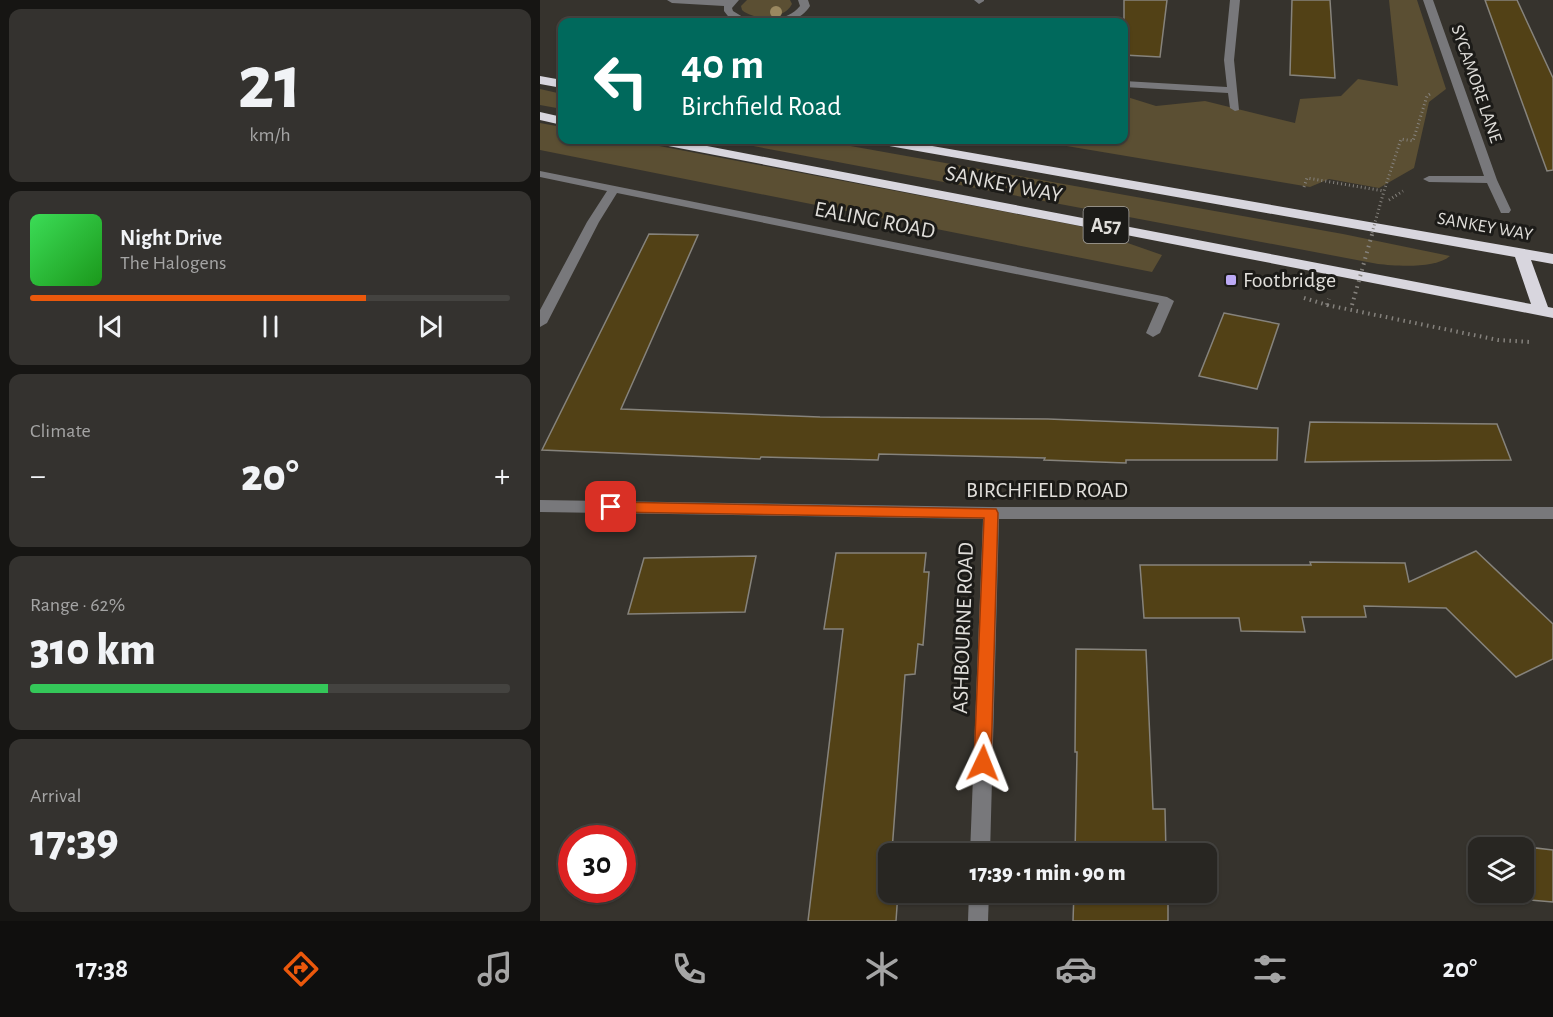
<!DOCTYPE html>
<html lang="en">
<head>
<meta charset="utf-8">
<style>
  :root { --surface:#282622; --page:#34322f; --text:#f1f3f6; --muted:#a5a5a5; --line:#444340; --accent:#ea580c }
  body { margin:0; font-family:"Alegreya Sans",sans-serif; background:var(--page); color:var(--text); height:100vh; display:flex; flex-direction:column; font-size:22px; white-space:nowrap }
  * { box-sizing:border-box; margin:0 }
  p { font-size:20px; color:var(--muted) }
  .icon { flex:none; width:33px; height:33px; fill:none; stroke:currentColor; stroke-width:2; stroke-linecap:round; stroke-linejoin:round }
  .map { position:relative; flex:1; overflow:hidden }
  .sheet { display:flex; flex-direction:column; gap:9px; padding:9px; background:#161513; width:540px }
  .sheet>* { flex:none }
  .guide { position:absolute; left:18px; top:18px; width:570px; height:126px; border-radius:12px; box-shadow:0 2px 4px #0004,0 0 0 2px var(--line); background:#00695c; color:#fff; overflow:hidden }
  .buttons { position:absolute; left:928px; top:837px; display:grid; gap:12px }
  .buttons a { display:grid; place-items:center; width:66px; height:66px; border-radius:12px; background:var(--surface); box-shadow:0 2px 4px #0004,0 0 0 2px var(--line); font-size:30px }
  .speed { position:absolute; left:18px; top:825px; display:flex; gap:12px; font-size:30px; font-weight:700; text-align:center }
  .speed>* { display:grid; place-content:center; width:78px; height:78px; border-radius:50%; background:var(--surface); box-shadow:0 2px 4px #0004,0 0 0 2px var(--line); line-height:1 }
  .speed .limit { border:9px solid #d22; background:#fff; color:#111 }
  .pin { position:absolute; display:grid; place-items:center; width:51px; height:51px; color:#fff; margin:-26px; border-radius:12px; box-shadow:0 3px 9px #0006 }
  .me { position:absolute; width:66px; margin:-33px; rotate:2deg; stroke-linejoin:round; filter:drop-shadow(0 0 4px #0008) }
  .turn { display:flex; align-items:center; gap:21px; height:126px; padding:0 24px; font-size:27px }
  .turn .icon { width:78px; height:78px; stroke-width:2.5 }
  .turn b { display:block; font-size:42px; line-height:51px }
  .big { font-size:45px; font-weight:800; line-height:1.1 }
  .sheet .widget { flex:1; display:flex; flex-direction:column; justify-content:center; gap:9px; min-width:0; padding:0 21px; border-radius:12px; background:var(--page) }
  .sheet .dial { align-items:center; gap:0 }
  .dial b { font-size:78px; line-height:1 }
  .song { display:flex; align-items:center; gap:18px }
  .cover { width:72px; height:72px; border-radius:9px; background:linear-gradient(135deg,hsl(130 70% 55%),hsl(120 70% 35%)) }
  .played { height:6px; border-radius:3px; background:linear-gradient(90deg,var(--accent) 70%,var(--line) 70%) }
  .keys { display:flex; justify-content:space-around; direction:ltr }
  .heat { display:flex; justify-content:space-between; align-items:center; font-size:33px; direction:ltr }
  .charge { height:9px; border-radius:4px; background:linear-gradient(90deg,#34c759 62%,var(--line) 0) }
  .trip { position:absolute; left:338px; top:843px; width:339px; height:60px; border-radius:12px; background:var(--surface); box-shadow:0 2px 4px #0004,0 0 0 2px var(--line); font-weight:800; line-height:60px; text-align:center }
  .tabs { display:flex; height:96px; justify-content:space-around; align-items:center; background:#100f0e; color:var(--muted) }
  .tabs .icon { width:42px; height:42px }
  .tabs .active { color:var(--accent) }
  .tabs b { font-size:27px; color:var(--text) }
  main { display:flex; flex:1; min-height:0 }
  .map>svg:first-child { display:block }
</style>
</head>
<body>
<main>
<section class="sheet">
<div class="widget dial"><b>21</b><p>km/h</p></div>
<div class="widget">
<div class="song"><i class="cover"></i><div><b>Night Drive</b><p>The Halogens</p></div></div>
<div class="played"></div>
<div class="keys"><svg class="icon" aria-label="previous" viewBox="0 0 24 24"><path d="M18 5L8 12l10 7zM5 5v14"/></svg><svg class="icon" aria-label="pause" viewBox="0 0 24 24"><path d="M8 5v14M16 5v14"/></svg><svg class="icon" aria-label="next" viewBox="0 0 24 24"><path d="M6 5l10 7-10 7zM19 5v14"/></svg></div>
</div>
<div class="widget"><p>Climate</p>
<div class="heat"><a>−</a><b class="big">20°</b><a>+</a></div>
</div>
<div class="widget"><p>Range · 62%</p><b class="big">310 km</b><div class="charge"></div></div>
<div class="widget"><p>Arrival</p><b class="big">17:39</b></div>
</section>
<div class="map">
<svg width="1013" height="921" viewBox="0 0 1013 921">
  <rect width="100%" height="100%" fill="#36332d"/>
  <!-- green -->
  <g fill="#5b4f33">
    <path d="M 207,0 L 250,0 L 252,4 C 244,20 214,21 202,10 L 201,6 Z"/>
    <path d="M 849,0 L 877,0 L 906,89 L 889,102 L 874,168 L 839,188 L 789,179 L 770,187 L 491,140 L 584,140 L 584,96 L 616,106 L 665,101 L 755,123 L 760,99 L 801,96 L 818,79 L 858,86 Z"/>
    <path d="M 0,89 L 22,94 L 22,109 L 0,105 Z"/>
    <path d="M 0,123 L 22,127 L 22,140 L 88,140 L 539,226 L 622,255 L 612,272 L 0,150 Z"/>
    <path d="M 181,140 L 277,140 L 803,234 L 910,256 C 895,269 856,266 838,264 Z"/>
  </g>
  <!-- building -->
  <g fill="#524116" stroke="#86837c" stroke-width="1.5">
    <path d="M 584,0 L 627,0 L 620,57 L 584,55 Z"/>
    <path d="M 752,0 L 790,0 L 795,78 L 750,75 Z"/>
    <path d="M 945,0 L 977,0 L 1013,78 L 1013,170 L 1007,171 Z"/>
    <path d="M 109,234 L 158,235 L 81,409 L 280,417 L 508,419 L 738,428 L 737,460 L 586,460 L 586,463 L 504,460 L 505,458 L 339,454 L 338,460 L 221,457 L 220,459 L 2,450 Z"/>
    <path d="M 684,313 L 739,324 L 717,389 L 659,376 Z"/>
    <path d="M 770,422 L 957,424 L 971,460 L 765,462 Z"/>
    <path d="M 936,551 L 1013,624 L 1013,659 L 976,677 L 906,608 L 824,606 L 826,617 L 762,617 L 765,632 L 701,631 L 699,618 L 604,618 L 600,565 L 771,565 L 770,562 L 865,563 L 869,582 Z"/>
    <path d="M 296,553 L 386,553 L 384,572 L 389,572 L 383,645 L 378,644 L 375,674 L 365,675 L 352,851 L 361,851 L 360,854 L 348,854 L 348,892 L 358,892 L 356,921 L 268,921 L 303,629 L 284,629 Z"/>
    <path d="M 216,556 L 205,612 L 88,614 L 104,558 Z"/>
    <path d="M 536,649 L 606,650 L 613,809 L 625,809 L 626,854 L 535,854 L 537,752 L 535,752 Z"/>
    <path d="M 970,845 L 1013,850 L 1013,902 L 978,899 L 977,892 L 984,892 L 984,848 L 971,848 Z"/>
    <path d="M 534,892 L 628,892 L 628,921 L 533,921 Z"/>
  </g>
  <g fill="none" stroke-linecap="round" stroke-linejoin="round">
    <!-- path-far1 -->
    <g stroke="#85827d" stroke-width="3" stroke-dasharray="1 3" stroke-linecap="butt">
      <path d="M 764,187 L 767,178 L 844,191 L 861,139 L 873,141 L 887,96 L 890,94"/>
      <path d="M 849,200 L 863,191"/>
    </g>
    <!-- path -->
    <g stroke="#85827d" stroke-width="4" stroke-dasharray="1.5 4.5" stroke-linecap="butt">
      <path d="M 764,298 L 787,305 L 789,299"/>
      <path d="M 787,305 L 958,340 L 990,342"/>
    </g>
    <!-- minor -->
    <g fill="#78787b" fill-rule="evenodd">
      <path d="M 127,0 L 199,0 L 192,8 L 193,11 L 211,22 L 191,20 L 184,11 L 184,6 L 132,3 Z"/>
      <path d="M 258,0 L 268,0 L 270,6 C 260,21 248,22 231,22 L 233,20 C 244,17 253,15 260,6 Z"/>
      <path d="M 434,0 L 444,0 L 444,1 L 439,4 Z"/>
      <path d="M 690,0 L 700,0 L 694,60 L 699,110 L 695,111 L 690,108 L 688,93 L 584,87 L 584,81 L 687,87 L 684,60 Z"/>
      <path d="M 883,0 L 893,0 L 957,180 L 971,210 L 969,213 L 961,213 L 947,183 L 889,182 L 883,179 L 889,176 L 944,176 Z"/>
      <path d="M 0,171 L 627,297 L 634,301 L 620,333 L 613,337 L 606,333 L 619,303 L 77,193 L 59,222 L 7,323 L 0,327 L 0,310 L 47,222 L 67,191 L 0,177 Z"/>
      <path d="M 0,500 L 451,507 L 1013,507 L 1013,519 L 459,519 L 450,854 L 430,854 L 443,519 L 0,512 Z"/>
      <path d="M 429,892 L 449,892 L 448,921 L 428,921 Z"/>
    </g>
    <!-- highway -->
    <g fill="#d8d6de" fill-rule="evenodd">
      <path d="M 0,76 L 22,80 L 22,88 L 0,84 Z"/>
      <path d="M 0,112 L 22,117 L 22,125 L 0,120 Z"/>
      <path d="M 111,140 L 136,140 L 991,304 L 975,257 L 338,144 L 331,140 L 358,140 L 1013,254 L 1013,264 L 991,260 L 1008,307 L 1013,308 L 1013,318 L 118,144 Z"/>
    </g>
    <!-- path-bridge-far1 -->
    <path stroke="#85827d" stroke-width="3" stroke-dasharray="1 3" stroke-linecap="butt" d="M 832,233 L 844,191"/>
    <!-- path-bridge -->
    <path stroke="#85827d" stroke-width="4" stroke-dasharray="1.5 4.5" stroke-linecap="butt" d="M 812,305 L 833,231"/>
  </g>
  <!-- trees -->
  <circle fill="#9a8860" cx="236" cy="12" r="6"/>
  <!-- route -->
  <path fill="#ea580c" stroke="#983908" stroke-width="1.5" d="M 71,502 L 456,509 L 458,513 L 451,763 L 449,768 L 443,770 L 437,768 L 434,763 L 444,518 L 71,512 L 64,507 Z"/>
  <!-- markers -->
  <rect fill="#bcaaf5" stroke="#1c1b18" stroke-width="2" x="685" y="274" width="12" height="12" rx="3"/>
  <g text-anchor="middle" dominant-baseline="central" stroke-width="6" stroke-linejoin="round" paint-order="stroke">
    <!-- far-street labels -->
    <g font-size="18" fill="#e1dfdb" stroke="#1c1b18">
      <text transform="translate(936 84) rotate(71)">SYCAMORE LANE</text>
      <text transform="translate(945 227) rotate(10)">SANKEY WAY</text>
    </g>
    <!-- shield labels -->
    <rect fill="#1c1b18" stroke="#a6a4a0" stroke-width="1.5" x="543.5" y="207" width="45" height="36" rx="4.5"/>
    <g font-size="21" font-weight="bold" fill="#e1dfdb">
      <text x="566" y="225">A57</text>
    </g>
    <!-- street labels -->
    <g font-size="22" fill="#e1dfdb" stroke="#1c1b18">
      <text transform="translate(464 184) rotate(11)">SANKEY WAY</text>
      <text transform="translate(335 220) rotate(11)">EALING ROAD</text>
      <text x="507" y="490">BIRCHFIELD ROAD</text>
      <text transform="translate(423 628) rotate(-88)">ASHBOURNE ROAD</text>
    </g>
    <!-- poi labels -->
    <g font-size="22" fill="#e1dfdb" stroke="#1c1b18" text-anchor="start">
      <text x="703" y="280">Footbridge</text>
    </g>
  </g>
</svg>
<div class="buttons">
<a><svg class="icon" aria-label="layers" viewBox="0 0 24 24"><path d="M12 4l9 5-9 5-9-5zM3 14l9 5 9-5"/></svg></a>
</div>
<div class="speed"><div class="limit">30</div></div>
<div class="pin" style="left:71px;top:507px;background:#d93025"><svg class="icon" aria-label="arrive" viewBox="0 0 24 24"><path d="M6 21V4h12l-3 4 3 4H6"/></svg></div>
<svg class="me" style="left:443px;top:763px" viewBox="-20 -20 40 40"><path d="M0-17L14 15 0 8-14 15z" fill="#ea580c" stroke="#fff" stroke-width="4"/></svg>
<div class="trip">17:39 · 1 min · 90 m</div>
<div class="guide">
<div class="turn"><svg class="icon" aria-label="left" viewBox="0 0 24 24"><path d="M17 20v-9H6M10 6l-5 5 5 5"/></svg><div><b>40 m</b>Birchfield Road</div></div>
</div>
</div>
</main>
<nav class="tabs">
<b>17:38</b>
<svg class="icon active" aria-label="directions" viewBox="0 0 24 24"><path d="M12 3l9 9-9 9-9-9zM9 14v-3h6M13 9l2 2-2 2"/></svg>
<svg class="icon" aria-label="music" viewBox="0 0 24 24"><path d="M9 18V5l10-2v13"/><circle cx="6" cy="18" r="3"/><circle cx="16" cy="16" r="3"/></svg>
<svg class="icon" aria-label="phone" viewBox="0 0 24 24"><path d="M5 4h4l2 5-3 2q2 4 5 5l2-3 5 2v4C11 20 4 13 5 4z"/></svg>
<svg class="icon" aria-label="climate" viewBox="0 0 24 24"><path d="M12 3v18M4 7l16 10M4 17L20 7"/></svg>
<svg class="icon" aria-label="car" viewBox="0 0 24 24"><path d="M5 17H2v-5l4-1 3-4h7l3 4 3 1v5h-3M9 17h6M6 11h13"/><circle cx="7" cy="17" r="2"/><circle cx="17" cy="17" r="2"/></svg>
<svg class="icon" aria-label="filters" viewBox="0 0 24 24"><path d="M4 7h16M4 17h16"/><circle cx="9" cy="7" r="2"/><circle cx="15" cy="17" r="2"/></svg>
<b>20°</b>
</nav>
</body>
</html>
